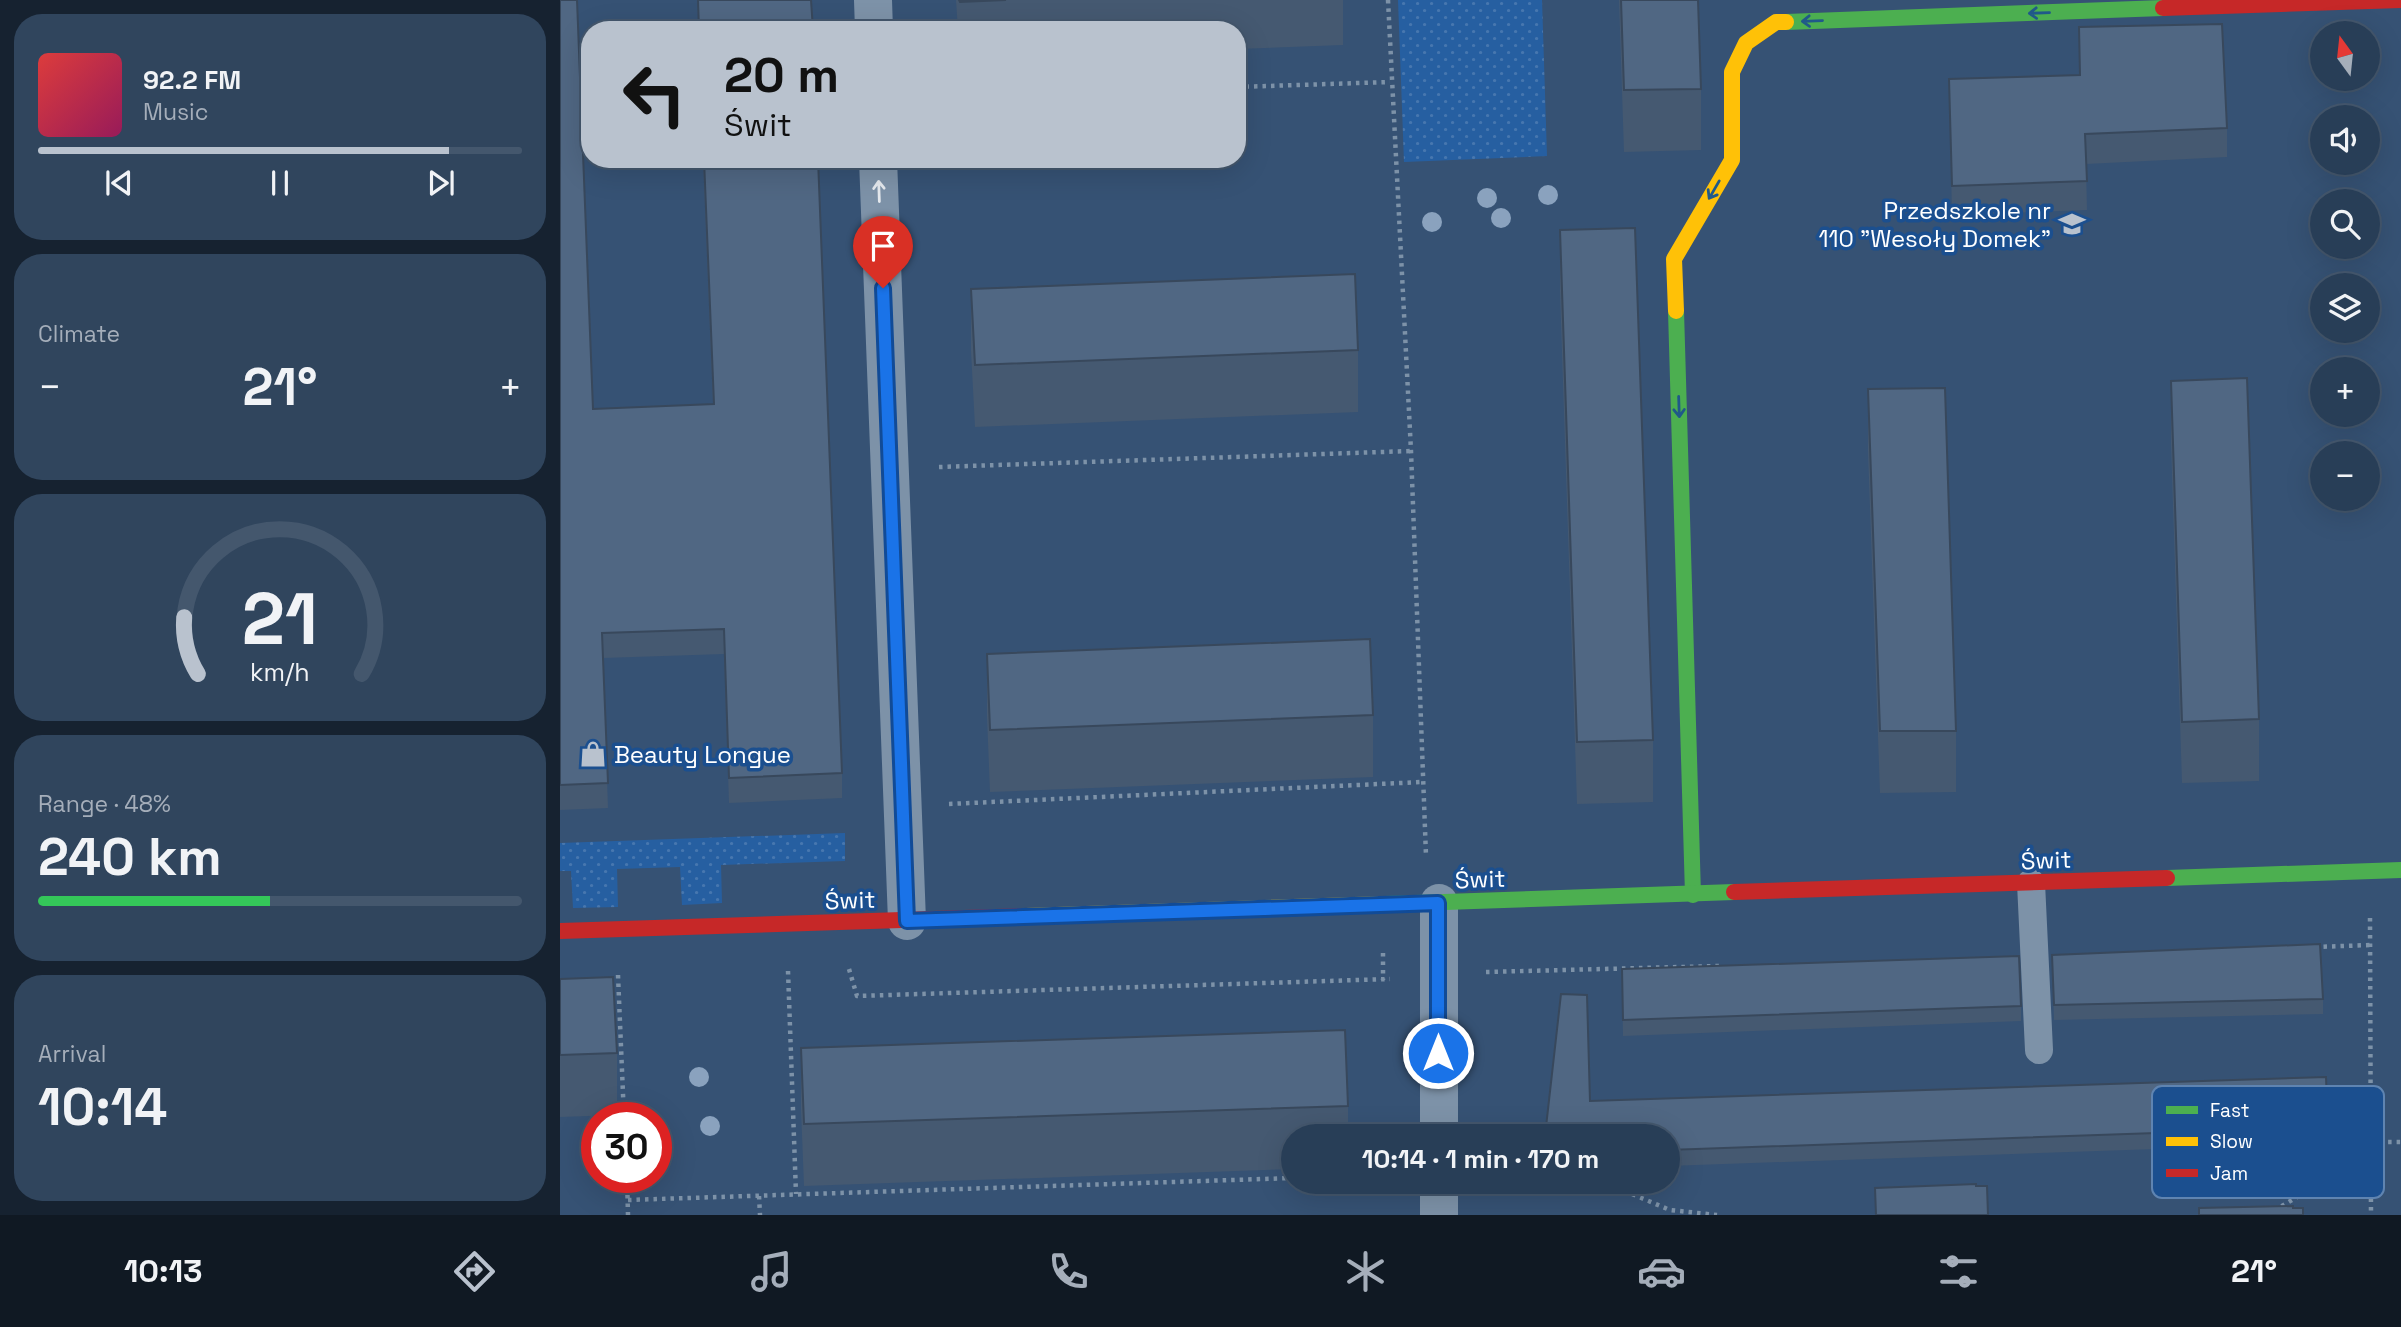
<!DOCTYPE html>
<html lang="en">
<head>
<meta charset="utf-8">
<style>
  :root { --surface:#283e57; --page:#30455d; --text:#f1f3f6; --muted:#a5aeba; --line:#44576d; --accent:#b9c2ce }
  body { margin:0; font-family:"Space Grotesk",sans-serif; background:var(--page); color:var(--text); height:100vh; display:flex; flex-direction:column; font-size:26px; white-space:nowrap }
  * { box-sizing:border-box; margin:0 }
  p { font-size:23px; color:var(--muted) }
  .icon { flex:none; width:38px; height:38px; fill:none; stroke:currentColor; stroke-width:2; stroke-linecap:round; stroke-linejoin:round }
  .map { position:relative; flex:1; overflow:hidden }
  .side { display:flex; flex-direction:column; gap:14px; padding:14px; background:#162230; width:560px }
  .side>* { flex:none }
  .top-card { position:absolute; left:21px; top:21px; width:665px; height:147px; border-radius:28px; box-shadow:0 7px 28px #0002,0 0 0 2px var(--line); background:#b9c2ce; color:#111; overflow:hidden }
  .needle { width:46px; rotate:345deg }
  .tools { position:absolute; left:1750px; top:21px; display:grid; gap:14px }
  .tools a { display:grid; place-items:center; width:70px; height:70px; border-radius:50%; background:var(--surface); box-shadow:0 7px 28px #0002,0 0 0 2px var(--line); font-size:35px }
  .speed { position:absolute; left:21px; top:1102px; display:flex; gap:14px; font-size:35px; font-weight:700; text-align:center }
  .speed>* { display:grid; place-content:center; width:91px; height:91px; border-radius:50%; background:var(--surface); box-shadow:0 7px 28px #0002,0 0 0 2px var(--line); line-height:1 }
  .speed .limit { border:10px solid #d22; background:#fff; color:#111 }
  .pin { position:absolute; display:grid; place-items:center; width:60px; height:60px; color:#fff; margin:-72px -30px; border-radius:50% 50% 50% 0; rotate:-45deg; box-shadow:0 0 7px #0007 }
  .pin .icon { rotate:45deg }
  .me { position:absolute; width:77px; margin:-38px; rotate:0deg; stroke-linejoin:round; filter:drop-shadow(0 0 5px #0008) }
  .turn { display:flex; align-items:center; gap:24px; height:147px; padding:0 28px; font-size:32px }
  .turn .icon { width:91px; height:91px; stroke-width:2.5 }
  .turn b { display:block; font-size:49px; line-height:60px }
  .big { font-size:52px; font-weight:600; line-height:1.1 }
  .side .card { flex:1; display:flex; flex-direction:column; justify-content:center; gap:10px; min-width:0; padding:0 24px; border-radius:28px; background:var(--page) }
  .side .dial { align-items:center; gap:0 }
  .dial svg { height:182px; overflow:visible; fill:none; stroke:var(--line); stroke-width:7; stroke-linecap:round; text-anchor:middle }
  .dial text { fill:var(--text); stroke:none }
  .song { display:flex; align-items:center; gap:21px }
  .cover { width:84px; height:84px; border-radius:10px; background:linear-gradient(135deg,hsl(0 70% 55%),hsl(330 70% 35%)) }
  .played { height:7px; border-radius:4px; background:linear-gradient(90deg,var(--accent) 85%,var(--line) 85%) }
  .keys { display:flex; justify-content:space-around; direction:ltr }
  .heat { display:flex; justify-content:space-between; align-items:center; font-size:38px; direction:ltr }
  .charge { height:10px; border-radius:5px; background:linear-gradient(90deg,#34c759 48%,var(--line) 0) }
  .trip { position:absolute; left:721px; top:1124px; width:399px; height:70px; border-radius:35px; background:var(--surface); box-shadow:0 7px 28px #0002,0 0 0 2px var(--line); font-weight:600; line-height:70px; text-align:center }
  .tabs { display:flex; height:112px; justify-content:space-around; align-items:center; background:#101923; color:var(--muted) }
  .tabs .icon { width:49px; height:49px }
  .tabs .active { color:var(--accent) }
  .tabs b { font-size:32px; color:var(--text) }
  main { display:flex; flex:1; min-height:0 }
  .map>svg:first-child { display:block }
</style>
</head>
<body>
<main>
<section class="side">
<div class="card">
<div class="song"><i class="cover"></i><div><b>92.2 FM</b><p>Music</p></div></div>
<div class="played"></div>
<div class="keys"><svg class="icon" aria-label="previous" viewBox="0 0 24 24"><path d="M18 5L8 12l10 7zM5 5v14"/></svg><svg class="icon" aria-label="pause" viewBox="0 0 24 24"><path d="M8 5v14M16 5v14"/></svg><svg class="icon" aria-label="next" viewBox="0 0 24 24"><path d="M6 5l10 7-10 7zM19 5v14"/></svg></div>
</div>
<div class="card"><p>Climate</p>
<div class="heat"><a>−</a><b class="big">21°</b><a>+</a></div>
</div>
<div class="card dial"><svg viewBox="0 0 100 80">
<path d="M14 69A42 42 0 1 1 86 69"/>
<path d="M14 69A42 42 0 0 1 8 44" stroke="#b9c2ce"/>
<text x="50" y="56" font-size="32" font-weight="700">21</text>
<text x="50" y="72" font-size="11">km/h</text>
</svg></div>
<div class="card"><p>Range · 48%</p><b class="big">240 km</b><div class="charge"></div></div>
<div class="card"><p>Arrival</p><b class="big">10:14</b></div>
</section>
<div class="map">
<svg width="1841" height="1215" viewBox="0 0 1841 1215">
  <defs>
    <pattern id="grass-dots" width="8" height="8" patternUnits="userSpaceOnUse" patternTransform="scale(1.75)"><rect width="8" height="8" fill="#265fa1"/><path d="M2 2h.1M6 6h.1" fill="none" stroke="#4777af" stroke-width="1.8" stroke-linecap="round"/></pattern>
  </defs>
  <rect width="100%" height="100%" fill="#365274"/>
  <!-- grass -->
  <g fill="url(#grass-dots)">
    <path d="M 838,0 L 982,0 L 987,156 L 844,162 Z"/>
    <path d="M 285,833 L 285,861 L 161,865 L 162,903 L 122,905 L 120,867 L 57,869 L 58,907 L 13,908 L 11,871 L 0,871 L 0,843 Z"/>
  </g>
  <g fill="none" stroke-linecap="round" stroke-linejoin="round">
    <!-- path -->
    <g stroke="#7d92a8" stroke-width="4.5" stroke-dasharray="3.5 5" stroke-linecap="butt">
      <path d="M 828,0 L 851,451 L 866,856"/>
      <path d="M 677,87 L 830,82"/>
      <path d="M 379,467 L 851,451"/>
      <path d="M 389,804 L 862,782"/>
      <path d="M 1810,918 L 1811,1215"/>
      <path d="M 1755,947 L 1810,945"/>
      <path d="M 823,953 L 823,980"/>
      <path d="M 289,969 L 297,996 L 830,979"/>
      <path d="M 228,971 L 236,1194"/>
      <path d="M 926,972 L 1159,966"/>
      <path d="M 58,975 L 64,1118"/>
      <path d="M 67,1178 L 68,1215"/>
      <path d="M 1041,1181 L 1110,1210 L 1157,1215"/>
      <path d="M 199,1196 L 200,1215"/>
      <path d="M 68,1200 L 733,1178"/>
      <path d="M 1707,1215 L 1762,1182 L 1811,1142 L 1841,1142"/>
    </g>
    <!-- lane -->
    <path stroke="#7d92a8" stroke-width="28" d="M 1471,883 L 1479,1050"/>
    <!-- street -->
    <g stroke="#7d92a8" stroke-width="38">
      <path d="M 313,0 L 314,30"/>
      <path d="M 318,159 L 347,921"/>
      <path d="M 879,903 L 879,1136"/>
      <path d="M 879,1181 L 879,1215"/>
    </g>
    <!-- fast -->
    <g stroke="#4caf50" stroke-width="16">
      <path d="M 1226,22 L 1603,8"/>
      <path d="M 1116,311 L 1133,895"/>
      <path d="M 1607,878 L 1841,870"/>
      <path d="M 825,904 L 1174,892"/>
    </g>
    <!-- slow -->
    <g stroke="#ffc107" stroke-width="16">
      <path d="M 1116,311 L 1114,259 L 1172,160 L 1172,72 L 1186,43 L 1216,22 L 1226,22"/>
      <path d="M 466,916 L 825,904"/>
    </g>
    <!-- jam -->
    <g stroke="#c62828" stroke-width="16">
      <path d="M 1603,8 L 1841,0"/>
      <path d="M 1174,892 L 1607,878"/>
      <path d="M 0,931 L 466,916"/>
    </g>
  </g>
  <!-- trees -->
  <g fill="#8aa2be">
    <circle cx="988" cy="195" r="10"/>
    <circle cx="927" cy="198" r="10"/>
    <circle cx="941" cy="218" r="10"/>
    <circle cx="872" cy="222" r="10"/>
    <circle cx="139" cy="1077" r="10"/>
    <circle cx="150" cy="1126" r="10"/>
  </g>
  <!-- wall -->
  <g fill="#455971">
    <path d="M 0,0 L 33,409 L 153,404 L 143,159 L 258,159 L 282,773 L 282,798 L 169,803 L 164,654 L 43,658 L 48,808 L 0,810 Z"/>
    <path d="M 396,0 L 783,0 L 783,45 L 677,49 L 677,30 L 398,30 Z"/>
    <path d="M 1059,0 L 1138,0 L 1141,89 L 1141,150 L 1064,152 Z"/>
    <path d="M 1519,27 L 1667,128 L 1667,157 L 1526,164 L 1527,210 L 1392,215 L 1389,79 L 1519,75 Z"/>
    <path d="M 1000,230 L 1093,740 L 1093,802 L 1017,804 L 1000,292 Z"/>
    <path d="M 411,289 L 798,350 L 798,412 L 415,427 L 411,351 Z"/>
    <path d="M 1611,381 L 1699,719 L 1699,781 L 1622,783 L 1611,443 Z"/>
    <path d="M 1308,389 L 1396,731 L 1396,792 L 1320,793 L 1308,451 Z"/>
    <path d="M 427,654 L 813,715 L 813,777 L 430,792 L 427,716 Z"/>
    <path d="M 1492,955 L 1763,999 L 1763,1014 L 1494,1020 Z"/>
    <path d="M 0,979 L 57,1053 L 57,1115 L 0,1117 Z"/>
    <path d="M 1062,984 L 1461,1006 L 1461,1021 L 1063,1036 Z"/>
    <path d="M 241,1048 L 788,1106 L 788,1136 L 733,1136 L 733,1169 L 244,1186 L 241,1109 Z"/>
    <path d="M 1030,1101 L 1768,1127 L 1768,1143 L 1108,1166 L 1108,1136 L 986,1136 L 986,1127 Z"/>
  </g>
  <!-- building -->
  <g fill="#506783" stroke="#38485c" stroke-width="2">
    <path d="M 0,0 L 17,0 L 33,409 L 154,404 L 144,159 L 258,159 L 282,773 L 169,778 L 164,629 L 42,633 L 48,783 L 0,785 Z"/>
    <path d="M 138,0 L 251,0 L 253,30 L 139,30 Z"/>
    <path d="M 399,0 L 446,0 L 400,2 Z"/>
    <path d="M 1061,0 L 1138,0 L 1141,89 L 1064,90 Z"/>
    <path d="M 1662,24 L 1667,128 L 1525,134 L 1527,181 L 1392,186 L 1389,79 L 1520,75 L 1519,27 Z"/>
    <path d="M 1075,228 L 1093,740 L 1017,742 L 1000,230 Z"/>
    <path d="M 795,274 L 798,350 L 415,365 L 411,289 Z"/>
    <path d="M 1687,378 L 1699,719 L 1622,722 L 1611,381 Z"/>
    <path d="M 1385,388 L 1396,731 L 1320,731 L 1308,389 Z"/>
    <path d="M 810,639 L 813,715 L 430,730 L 427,654 Z"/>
    <path d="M 1760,944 L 1763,999 L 1494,1005 L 1492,955 Z"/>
    <path d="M 1459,956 L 1461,1006 L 1063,1020 L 1062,969 Z"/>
    <path d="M 53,977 L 57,1053 L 0,1055 L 0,979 Z"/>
    <path d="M 1001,994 L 1027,995 L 1030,1101 L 1766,1077 L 1768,1127 L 1108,1150 L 1108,1136 L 1056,1136 L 986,1127 Z"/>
    <path d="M 785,1030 L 788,1106 L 244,1124 L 241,1048 Z"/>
    <path d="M 1416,1184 L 1416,1186 L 1427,1186 L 1428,1215 L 1316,1215 L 1315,1188 Z"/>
    <path d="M 1733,1206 L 1733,1208 L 1743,1208 L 1743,1215 L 1639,1215 L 1639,1208 Z"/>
  </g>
  <!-- one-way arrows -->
  <defs><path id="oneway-shaft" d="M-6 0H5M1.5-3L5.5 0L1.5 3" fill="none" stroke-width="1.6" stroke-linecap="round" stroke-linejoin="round" transform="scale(1.75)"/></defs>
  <g stroke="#205989">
    <use href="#oneway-shaft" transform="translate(1479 13) rotate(178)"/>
    <use href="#oneway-shaft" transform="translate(1252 21) rotate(178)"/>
    <use href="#oneway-shaft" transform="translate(1154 190) rotate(120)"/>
    <use href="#oneway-shaft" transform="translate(1119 407) rotate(88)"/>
  </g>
  <use stroke="#e5e9ee" href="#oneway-shaft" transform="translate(319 191) rotate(-92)"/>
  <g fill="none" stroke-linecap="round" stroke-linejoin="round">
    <!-- route casing -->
    <g stroke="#114b97" stroke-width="18">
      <path id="route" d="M 323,288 L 347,921 L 878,903 L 878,1053"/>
    </g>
    <!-- route -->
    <use href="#route" stroke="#1a73e8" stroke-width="12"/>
  </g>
  <!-- icons -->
  <defs>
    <g id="school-bare" transform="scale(2.1)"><path d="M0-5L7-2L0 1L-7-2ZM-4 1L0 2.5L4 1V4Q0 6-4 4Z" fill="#b9c2ce" stroke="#1b4f8f" stroke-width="2.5" paint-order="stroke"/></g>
    <g id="shop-bare" transform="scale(2.1)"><path d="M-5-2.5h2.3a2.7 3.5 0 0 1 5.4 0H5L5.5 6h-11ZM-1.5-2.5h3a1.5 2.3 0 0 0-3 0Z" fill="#b9c2ce" stroke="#1b4f8f" stroke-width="2.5" paint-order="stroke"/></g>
  </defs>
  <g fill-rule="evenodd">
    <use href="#school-bare" x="1512" y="224"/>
    <use href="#shop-bare" x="33" y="754"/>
  </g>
  <g text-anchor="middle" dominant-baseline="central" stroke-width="7" stroke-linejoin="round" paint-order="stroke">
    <!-- poi labels -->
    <g font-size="24" fill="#fff" stroke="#1b4f8f" text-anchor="end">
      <text x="1491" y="210">Przedszkole nr<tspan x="1491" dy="28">110 "Wesoły Domek"</tspan></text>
      <text x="54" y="754" text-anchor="start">Beauty Longue</text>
    </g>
    <!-- street labels -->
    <g font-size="24" fill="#fff" stroke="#1b4f8f">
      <text transform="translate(1486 860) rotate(-2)">Świt</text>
      <text transform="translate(920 879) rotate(-2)">Świt</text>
      <text transform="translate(290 900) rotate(-2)">Świt</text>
    </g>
  </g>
  <!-- legend -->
  <rect x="1592" y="1086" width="232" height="112" rx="10" fill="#1b4f8f" stroke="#5f84b1" stroke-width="2"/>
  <rect x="1606" y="1106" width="32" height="8" fill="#4caf50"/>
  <rect x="1606" y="1137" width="32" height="9" fill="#ffc107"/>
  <rect x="1606" y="1169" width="32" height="8" fill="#c62828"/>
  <g font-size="19" fill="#fff">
    <text x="1650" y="1117">Fast</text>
    <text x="1650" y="1148">Slow</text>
    <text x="1650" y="1180">Jam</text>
  </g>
</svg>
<div class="tools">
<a><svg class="needle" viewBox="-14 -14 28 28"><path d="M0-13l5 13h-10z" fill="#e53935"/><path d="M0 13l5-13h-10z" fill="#a5aeba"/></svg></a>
<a><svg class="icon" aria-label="sound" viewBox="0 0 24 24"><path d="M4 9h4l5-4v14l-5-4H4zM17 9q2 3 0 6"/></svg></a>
<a><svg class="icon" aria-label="search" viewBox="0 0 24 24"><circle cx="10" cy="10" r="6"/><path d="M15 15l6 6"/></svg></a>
<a><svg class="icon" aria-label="layers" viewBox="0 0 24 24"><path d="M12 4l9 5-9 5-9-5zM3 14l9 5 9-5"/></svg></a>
<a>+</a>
<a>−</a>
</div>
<div class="speed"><div class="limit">30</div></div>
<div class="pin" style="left:323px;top:288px;background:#d93025"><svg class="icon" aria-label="arrive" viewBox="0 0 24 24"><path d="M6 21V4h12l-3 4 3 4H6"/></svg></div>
<svg class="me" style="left:878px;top:1053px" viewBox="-20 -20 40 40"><circle r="17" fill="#1a73e8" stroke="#fff" stroke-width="3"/><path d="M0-11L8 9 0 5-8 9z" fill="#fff"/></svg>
<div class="trip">10:14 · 1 min · 170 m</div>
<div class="top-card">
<div class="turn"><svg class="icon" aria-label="left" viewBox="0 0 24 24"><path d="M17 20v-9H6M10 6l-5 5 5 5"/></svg><div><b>20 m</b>Świt</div></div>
</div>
</div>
</main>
<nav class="tabs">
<b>10:13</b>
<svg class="icon active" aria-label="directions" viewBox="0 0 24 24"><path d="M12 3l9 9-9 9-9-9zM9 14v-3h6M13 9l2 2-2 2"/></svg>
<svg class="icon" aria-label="music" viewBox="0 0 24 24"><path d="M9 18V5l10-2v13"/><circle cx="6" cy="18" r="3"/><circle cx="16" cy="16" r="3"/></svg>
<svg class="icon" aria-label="phone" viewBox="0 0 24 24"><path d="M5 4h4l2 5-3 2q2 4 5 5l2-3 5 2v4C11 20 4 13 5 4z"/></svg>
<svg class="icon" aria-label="climate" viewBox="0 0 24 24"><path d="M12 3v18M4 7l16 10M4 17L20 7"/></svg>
<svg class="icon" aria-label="car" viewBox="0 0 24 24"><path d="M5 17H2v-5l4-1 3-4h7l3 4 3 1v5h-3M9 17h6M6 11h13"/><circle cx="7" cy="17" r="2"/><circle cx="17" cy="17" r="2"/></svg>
<svg class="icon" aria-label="filters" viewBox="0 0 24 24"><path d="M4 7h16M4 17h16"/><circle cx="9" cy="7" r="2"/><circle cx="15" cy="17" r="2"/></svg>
<b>21°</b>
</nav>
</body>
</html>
